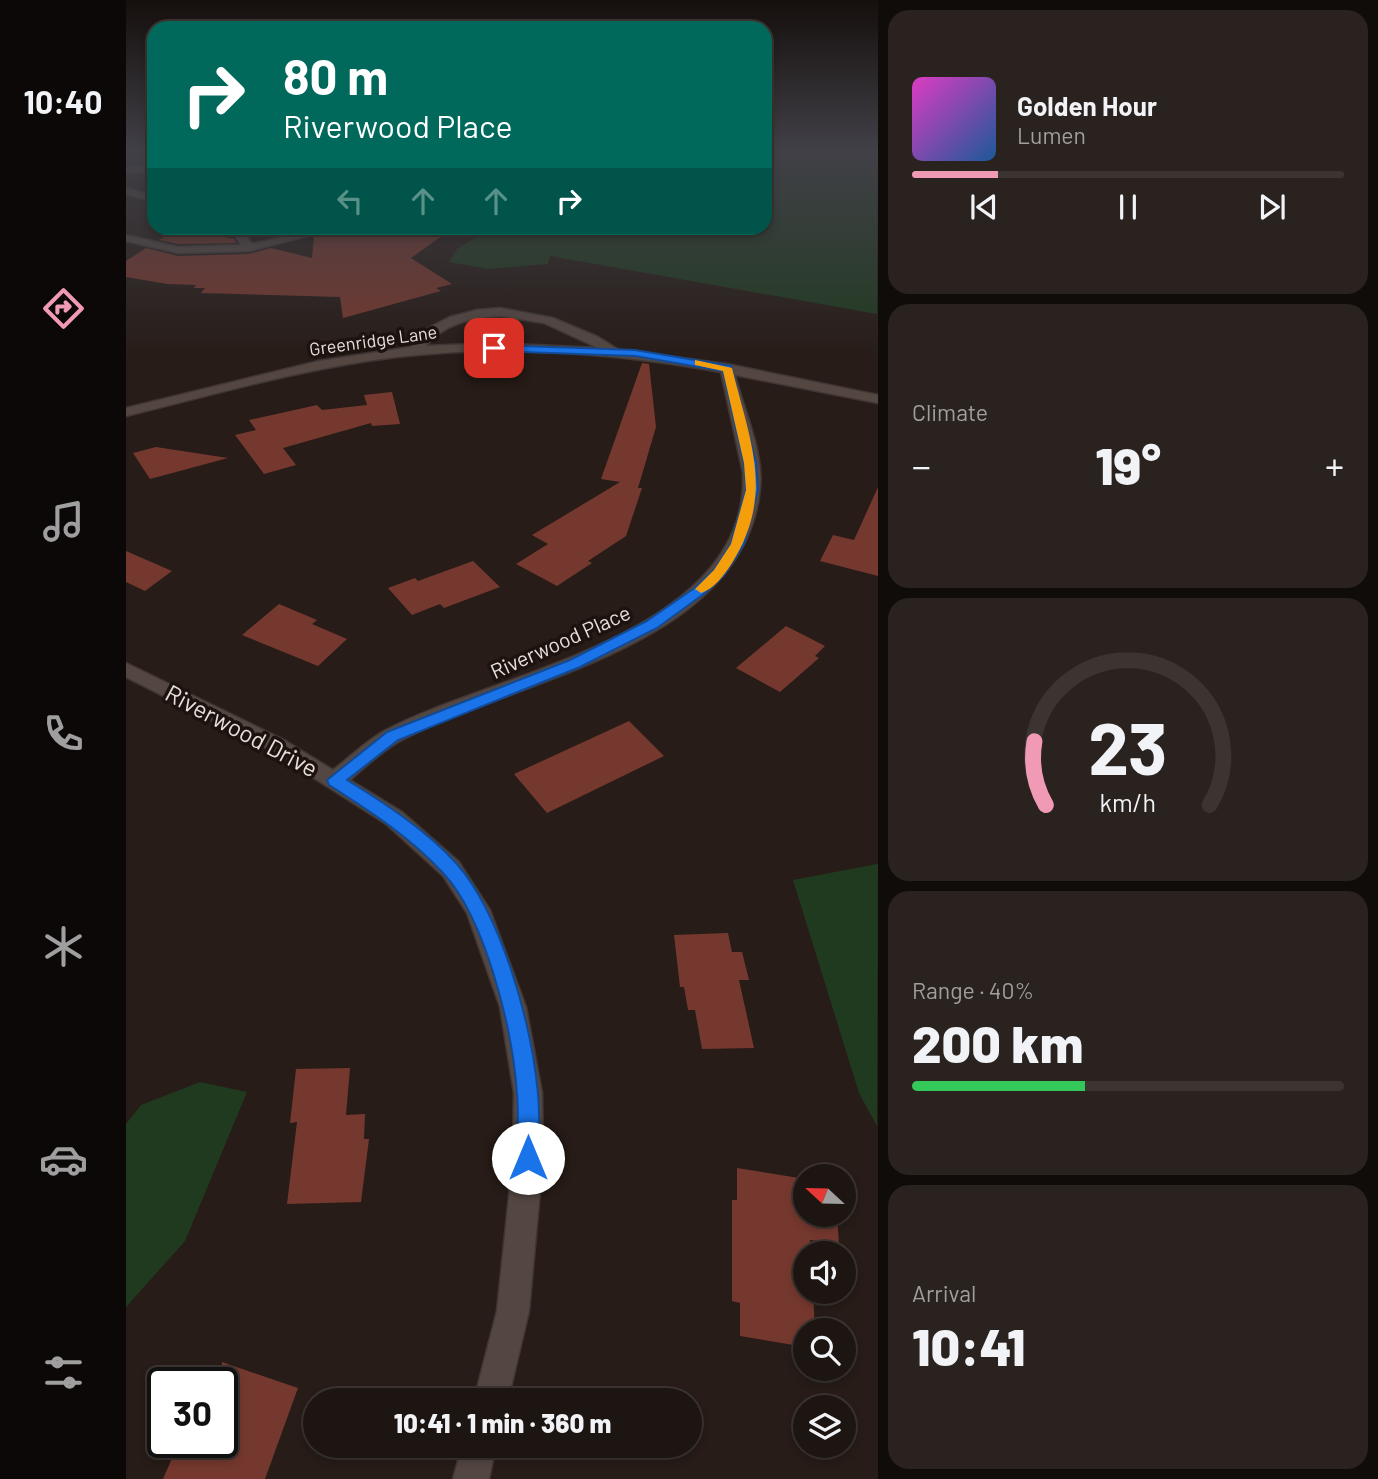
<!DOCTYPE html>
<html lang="en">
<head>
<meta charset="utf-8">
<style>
  :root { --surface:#1d1511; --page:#2a221f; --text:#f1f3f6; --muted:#a09f9f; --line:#3b3431; --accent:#f09ab5 }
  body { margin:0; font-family:Barlow,sans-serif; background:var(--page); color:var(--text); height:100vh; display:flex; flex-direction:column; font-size:26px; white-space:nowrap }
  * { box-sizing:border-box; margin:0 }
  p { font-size:23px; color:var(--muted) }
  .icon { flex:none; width:38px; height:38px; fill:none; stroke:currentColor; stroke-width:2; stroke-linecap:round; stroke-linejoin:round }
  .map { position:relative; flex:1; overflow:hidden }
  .sheet { display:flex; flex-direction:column; gap:10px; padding:10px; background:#100c09; width:500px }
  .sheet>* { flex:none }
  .banner { position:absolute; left:21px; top:21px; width:625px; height:214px; border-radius:21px; box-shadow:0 4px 10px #0003,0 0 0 2px var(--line); background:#00695c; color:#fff; overflow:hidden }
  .needle { width:46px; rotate:292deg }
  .buttons { position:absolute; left:667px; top:1164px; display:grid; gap:14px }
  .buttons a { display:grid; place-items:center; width:63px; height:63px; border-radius:50%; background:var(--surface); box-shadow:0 4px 10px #0003,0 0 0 2px var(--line); font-size:35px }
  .speed { position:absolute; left:21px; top:1367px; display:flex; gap:14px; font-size:35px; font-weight:700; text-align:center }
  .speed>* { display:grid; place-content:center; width:91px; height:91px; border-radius:50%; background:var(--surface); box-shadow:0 4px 10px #0003,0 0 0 2px var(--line); line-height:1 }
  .speed .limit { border:4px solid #111; border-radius:10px; background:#fff; color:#111 }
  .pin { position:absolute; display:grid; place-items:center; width:60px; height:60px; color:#fff; margin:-30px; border-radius:14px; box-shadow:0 4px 10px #0006 }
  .me { position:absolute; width:77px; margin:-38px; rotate:0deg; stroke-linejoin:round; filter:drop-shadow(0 0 5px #0008) }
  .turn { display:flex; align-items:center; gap:24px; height:147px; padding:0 21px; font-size:32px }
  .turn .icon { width:91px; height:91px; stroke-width:2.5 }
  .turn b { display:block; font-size:49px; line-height:60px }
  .lanes { display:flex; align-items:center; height:66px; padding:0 21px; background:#0003; justify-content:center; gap:35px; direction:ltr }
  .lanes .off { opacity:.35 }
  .big { font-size:52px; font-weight:800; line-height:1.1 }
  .sheet .tile { flex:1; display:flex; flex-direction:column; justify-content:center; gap:10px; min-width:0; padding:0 24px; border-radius:21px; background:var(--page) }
  .sheet .dial { align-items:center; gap:0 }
  .dial svg { height:182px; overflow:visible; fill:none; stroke:var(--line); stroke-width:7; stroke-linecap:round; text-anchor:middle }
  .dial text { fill:var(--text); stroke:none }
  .song { display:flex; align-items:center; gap:21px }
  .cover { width:84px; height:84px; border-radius:10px; background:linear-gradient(135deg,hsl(310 70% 55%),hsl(210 70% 35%)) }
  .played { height:7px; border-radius:4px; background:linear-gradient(90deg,var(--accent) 20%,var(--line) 20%) }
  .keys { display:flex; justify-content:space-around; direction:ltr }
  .heat { display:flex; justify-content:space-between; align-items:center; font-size:38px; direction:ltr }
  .charge { height:10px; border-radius:5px; background:linear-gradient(90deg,#34c759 40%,var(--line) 0) }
  .trip { position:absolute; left:177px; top:1388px; width:399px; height:70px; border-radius:35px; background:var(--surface); box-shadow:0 4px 10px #0003,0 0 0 2px var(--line); font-weight:800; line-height:70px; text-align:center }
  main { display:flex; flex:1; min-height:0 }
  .menu { display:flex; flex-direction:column; width:126px; justify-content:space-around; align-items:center; background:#0c0807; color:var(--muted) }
  .menu .icon { width:49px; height:49px }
  .menu .active { color:var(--accent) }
  .menu b { font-size:32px; color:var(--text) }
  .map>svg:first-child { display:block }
</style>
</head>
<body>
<main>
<nav class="menu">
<b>10:40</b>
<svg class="icon active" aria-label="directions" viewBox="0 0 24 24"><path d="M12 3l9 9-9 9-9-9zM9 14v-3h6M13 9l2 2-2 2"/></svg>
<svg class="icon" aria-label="music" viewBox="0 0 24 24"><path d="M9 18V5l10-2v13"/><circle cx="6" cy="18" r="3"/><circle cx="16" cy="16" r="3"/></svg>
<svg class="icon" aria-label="phone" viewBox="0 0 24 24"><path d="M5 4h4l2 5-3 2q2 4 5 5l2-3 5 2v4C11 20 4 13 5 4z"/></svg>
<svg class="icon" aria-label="climate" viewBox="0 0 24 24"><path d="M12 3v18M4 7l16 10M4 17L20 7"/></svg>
<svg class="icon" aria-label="car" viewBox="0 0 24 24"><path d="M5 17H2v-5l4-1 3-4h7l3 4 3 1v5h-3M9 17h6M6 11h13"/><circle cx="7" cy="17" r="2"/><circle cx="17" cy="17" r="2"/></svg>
<svg class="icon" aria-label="filters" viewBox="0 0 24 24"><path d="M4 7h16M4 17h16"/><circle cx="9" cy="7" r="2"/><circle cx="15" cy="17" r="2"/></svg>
</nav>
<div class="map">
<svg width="752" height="1479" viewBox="0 0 752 1479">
  <rect width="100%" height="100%" fill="#271c17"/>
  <!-- green -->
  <g fill="#203a20">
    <path d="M 639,151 L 751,151 L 751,314 L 424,256 L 422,264 L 362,269 L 323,262 L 331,249 L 364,228 L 639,228 Z"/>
    <path d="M 751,864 L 752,864 L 751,1126 L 733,1093 L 667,880 Z"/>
    <path d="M 74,1082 L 121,1092 L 59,1241 L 0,1307 L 0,1124 L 15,1105 Z"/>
  </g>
  <!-- building -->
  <g fill="#75382e">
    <path d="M 53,228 L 108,239 L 110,243 L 52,244 L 33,240 Z"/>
    <path d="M 215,228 L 327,228 L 285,258 L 326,284 L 310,288 L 315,291 L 217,318 L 214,297 L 75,293 L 79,288 L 68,288 L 70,285 L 41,284 L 0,277 L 0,261 L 20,248 L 52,256 L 123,254 L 145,248 L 186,258 L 188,237 Z"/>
    <path d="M 516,363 L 523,364 L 530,427 L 512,488 L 516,488 L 500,536 L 462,561 L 466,563 L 431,586 L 390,564 L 422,544 L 406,535 L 494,482 L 475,479 Z"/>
    <path d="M 266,392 L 274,424 L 246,426 L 245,423 L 157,448 L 170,465 L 138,474 L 109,435 L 130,430 L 123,420 L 191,405 L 196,410 L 241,405 L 238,395 Z"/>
    <path d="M 30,447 L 102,458 L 24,479 L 7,453 Z"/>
    <path d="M 752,487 L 752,576 L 694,561 L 707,535 L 728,540 Z"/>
    <path d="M 0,551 L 46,571 L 19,591 L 0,582 Z"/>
    <path d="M 347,561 L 374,587 L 318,608 L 314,604 L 286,615 L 262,588 L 289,578 L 292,581 Z"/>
    <path d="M 153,604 L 191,620 L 186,624 L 221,639 L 192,666 L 116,635 Z"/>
    <path d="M 660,626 L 699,646 L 689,656 L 693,658 L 654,692 L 610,668 Z"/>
    <path d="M 503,721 L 538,756 L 421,813 L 388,774 Z"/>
    <path d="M 602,933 L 606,952 L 616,952 L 623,980 L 613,980 L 628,1048 L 576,1049 L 569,1010 L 562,1010 L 558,987 L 554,987 L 548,935 Z"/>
    <path d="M 224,1068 L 220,1115 L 239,1114 L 238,1139 L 243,1139 L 235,1202 L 161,1204 L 171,1122 L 164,1123 L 170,1069 Z"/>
    <path d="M 611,1168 L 679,1179 L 679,1214 L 711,1214 L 713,1244 L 684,1240 L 685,1253 L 679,1253 L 679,1292 L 687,1292 L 689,1330 L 679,1330 L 679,1347 L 614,1336 L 614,1303 L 606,1301 L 606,1200 L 611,1200 Z"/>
    <path d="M 96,1362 L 172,1388 L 139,1479 L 37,1479 L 53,1442 L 96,1442 Z"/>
  </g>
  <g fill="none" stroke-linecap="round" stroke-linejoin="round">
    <!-- minor casing -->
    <g stroke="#3f3634" stroke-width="3">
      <g id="minor">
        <path d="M 28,165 L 28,171 L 0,173 L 0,167 Z"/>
        <path d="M 0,188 L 28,196 L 28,202 L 0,194 Z"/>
        <path d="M 104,228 L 114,228 L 126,244 L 195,228 L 212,228 L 123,251 L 52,253 L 0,241 L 0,235 L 52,247 L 115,245 Z"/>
        <path d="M 374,308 L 427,318 L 472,337 L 493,350 L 601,364 L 752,395 L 752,403 L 609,375 C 618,411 638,452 634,489 C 618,648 389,679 274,741 C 256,751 240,766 224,780 L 276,812 L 333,862 L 364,910 L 400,1007 L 416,1093 L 417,1158 L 403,1311 L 382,1400 L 348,1400 L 371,1311 L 387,1158 L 388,1093 L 374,1007 L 341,913 L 317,876 L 260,824 L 144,750 L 0,677 L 0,663 L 158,740 L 207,770 C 224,757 240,741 258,731 C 368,672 624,636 617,473 L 595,372 C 489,353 378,344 271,357 C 179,368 90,394 0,416 L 0,408 L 193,361 L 285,347 L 302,328 L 324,317 L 351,310 ZM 374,316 L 418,323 L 472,348 L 368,343 L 300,346 C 319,323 346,318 374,316 Z"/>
        <path d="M 336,1446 L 370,1446 L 363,1479 L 327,1479 Z"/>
      </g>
    </g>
    <!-- minor -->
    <use href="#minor" fill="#544742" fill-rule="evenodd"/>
  </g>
  <!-- sky -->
  <linearGradient id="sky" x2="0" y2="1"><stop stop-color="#150f0d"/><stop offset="0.42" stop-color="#414047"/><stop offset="1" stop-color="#414047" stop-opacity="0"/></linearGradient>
  <rect width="752" height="358" fill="url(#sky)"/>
  <!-- route -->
  <path fill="#1a73e8" stroke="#114b97" stroke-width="2" d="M 364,345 L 509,350 L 605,366 L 630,463 L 632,490 L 618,544 L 598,575 L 579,593 L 531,628 L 454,667 L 272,740 L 221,780 C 260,804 300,830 331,864 C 376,916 406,1026 412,1094 C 414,1115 413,1137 413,1158 L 410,1166 L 402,1169 L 394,1166 L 391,1158 C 391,1137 393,1115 391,1094 C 387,1032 360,919 317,873 C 284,837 244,811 203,785 L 201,780 L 261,732 L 444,660 L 521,621 L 570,587 L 588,570 L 605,544 L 620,490 L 618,463 L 597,371 L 509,356 L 368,351 L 362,348 Z"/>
  <!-- slow -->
  <path fill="#f59e0b" d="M 569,360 L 606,368 C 624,441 649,494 606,563 C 599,574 588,589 575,593 L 569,589 L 588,570 L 605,544 L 620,490 L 618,463 L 597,371 L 569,365 Z"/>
  <g text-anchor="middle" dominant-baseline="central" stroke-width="7" stroke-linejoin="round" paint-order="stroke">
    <!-- far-street labels -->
    <g font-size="18" fill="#e7dfdc" stroke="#1d130e">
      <text transform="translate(247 340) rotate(-8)">Greenridge Lane</text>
    </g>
    <!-- street labels -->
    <g font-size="21" fill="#e7dfdc" stroke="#1d130e">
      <text transform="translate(434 641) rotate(-24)">Riverwood Place</text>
    </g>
    <!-- near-street labels -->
    <g font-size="24" fill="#e7dfdc" stroke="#1d130e">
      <text transform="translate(116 730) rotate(28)">Riverwood Drive</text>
    </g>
  </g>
</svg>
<div class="buttons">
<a><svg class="needle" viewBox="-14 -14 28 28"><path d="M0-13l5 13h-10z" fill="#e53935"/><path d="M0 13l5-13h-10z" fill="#a09f9f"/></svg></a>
<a><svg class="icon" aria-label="sound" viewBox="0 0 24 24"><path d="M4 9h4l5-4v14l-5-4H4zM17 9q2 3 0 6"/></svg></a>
<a><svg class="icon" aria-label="search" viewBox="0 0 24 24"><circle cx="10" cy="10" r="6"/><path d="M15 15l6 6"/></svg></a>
<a><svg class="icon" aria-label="layers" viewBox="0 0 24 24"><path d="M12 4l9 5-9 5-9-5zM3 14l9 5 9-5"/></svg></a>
</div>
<div class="speed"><div class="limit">30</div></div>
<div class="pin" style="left:368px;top:348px;background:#d93025"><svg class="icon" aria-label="arrive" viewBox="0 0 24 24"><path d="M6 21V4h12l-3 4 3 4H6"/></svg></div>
<svg class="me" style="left:402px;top:1158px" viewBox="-20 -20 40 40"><circle r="19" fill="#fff"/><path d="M0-13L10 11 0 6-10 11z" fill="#1a73e8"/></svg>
<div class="trip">10:41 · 1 min · 360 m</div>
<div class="banner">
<div class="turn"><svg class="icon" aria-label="right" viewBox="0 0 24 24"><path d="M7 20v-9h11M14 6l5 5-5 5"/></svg><div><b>80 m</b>Riverwood Place</div></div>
<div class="lanes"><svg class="icon off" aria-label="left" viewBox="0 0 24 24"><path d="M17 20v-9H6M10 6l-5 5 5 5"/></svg><svg class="icon off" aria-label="ahead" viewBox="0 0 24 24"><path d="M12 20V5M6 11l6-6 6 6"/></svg><svg class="icon off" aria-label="ahead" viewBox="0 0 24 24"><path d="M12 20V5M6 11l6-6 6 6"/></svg><svg class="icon" aria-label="right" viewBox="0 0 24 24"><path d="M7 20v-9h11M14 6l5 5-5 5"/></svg></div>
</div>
</div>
<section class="sheet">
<div class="tile">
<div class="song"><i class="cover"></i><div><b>Golden Hour</b><p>Lumen</p></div></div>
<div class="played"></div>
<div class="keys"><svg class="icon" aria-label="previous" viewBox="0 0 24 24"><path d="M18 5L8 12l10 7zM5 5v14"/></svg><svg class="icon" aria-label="pause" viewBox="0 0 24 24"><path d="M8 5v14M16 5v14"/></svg><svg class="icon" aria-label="next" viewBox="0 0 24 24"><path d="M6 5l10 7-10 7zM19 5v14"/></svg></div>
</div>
<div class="tile"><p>Climate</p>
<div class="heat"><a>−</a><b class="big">19°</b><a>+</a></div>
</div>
<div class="tile dial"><svg viewBox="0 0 100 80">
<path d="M14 69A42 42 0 1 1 86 69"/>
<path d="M14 69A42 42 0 0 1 9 41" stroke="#f09ab5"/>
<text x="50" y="56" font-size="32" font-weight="700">23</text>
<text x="50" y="72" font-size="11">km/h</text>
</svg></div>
<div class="tile"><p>Range · 40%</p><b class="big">200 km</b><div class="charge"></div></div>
<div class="tile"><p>Arrival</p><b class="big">10:41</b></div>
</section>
</main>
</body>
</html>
